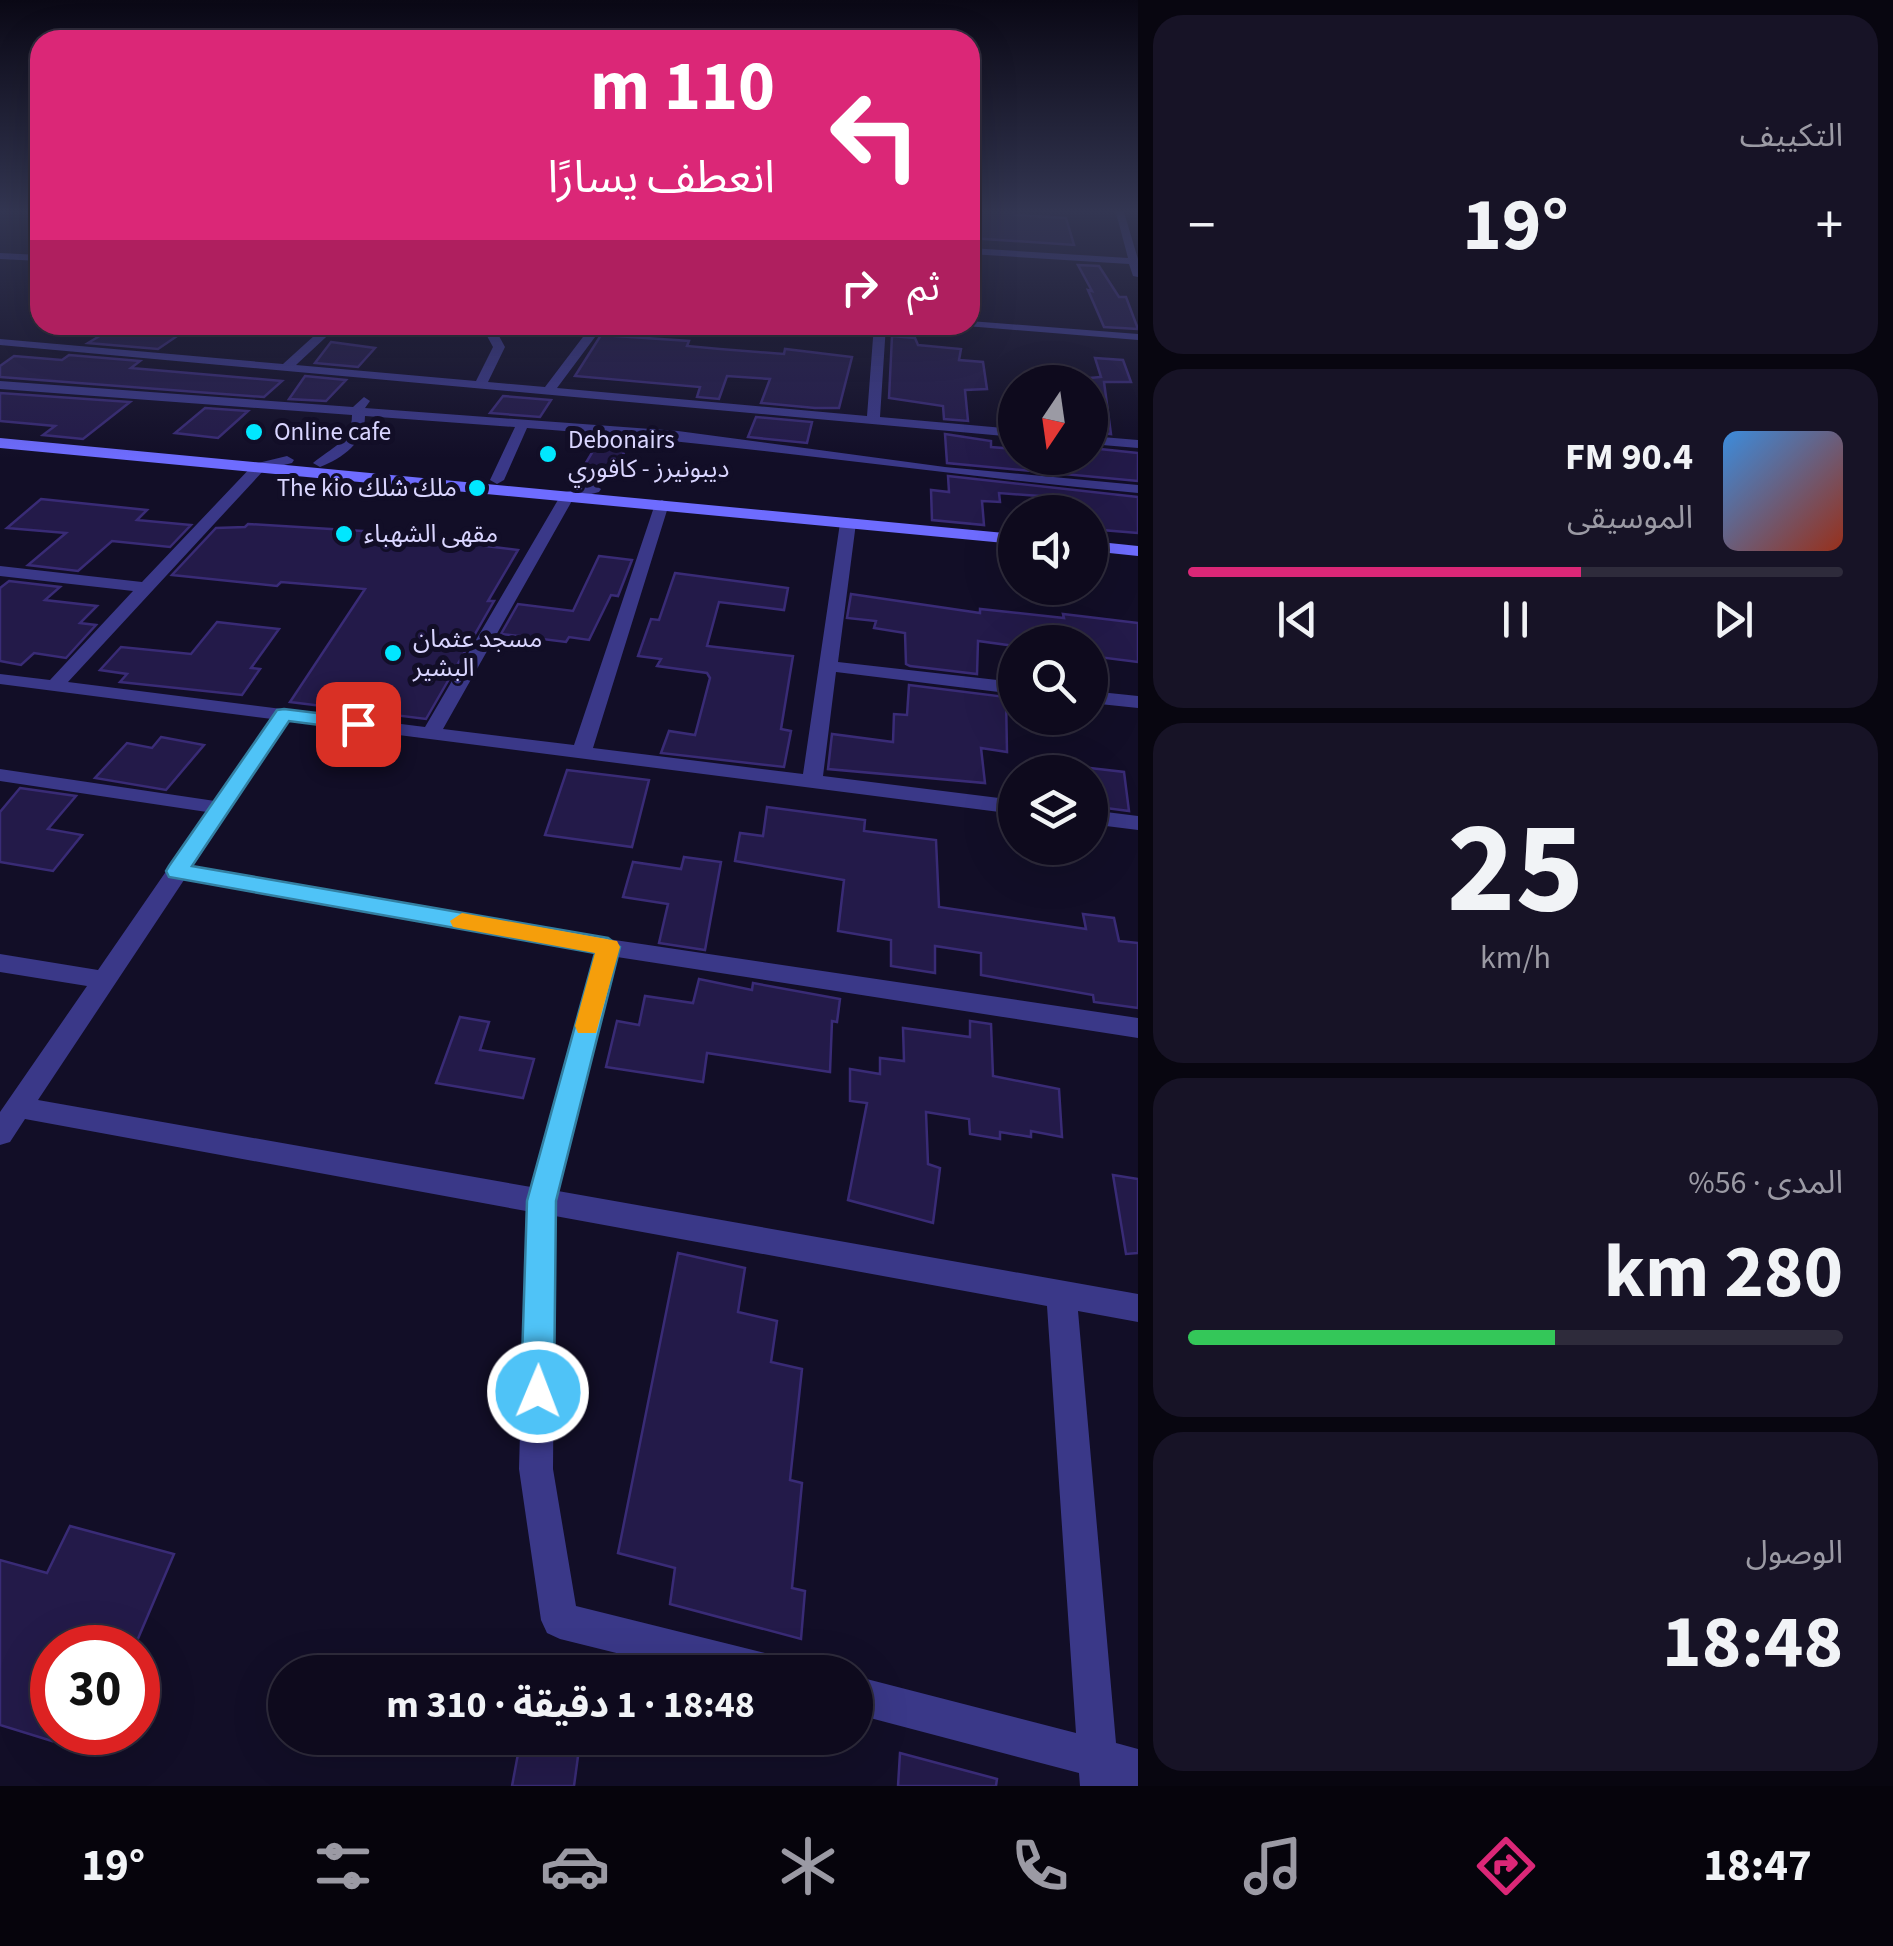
<!DOCTYPE html>
<html lang="ar">
<head>
<meta charset="utf-8">
<style>
  :root { --surface:#0e0a1d; --page:#171326; --text:#f1f3f6; --muted:#9b9aa4; --line:#2e2b3b; --accent:#db2777 }
  body { margin:0; font-family:"Source Sans 3","Noto Sans Arabic",sans-serif; background:var(--page); color:var(--text); direction:rtl; height:100vh; display:flex; flex-direction:column; font-size:38px; white-space:nowrap }
  * { box-sizing:border-box; margin:0 }
  p { font-size:32px; color:var(--muted) }
  .icon { flex:none; width:55px; height:55px; fill:none; stroke:currentColor; stroke-width:2; stroke-linecap:round; stroke-linejoin:round }
  .map { position:relative; flex:1; overflow:hidden; direction:ltr }
  .details { display:flex; flex-direction:column; gap:15px; padding:15px; background:#080610; width:755px }
  .details>* { flex:none }
  .guide { position:absolute; left:30px; top:30px; width:950px; height:305px; border-radius:30px; box-shadow:0 10px 40px #0002,0 0 0 2px var(--line); direction:rtl; background:#db2777; color:#fff; overflow:hidden }
  .needle { width:65px; rotate:193deg }
  .buttons { position:absolute; left:998px; top:365px; display:grid; gap:20px }
  .buttons a { display:grid; place-items:center; width:110px; height:110px; border-radius:50%; background:var(--surface); box-shadow:0 10px 40px #0002,0 0 0 2px var(--line); font-size:50px }
  .speed { position:absolute; left:30px; top:1625px; display:flex; gap:20px; font-size:50px; font-weight:700; text-align:center }
  .speed>* { display:grid; place-content:center; width:130px; height:130px; border-radius:50%; background:var(--surface); box-shadow:0 10px 40px #0002,0 0 0 2px var(--line); line-height:1 }
  .speed .limit { border:15px solid #d22; background:#fff; color:#111 }
  .pin { position:absolute; display:grid; place-items:center; width:85px; height:85px; color:#fff; margin:-42px; border-radius:20px; box-shadow:0 5px 15px #0006 }
  .me { position:absolute; width:110px; margin:-55px; rotate:1deg; stroke-linejoin:round; filter:drop-shadow(0 0 8px #0008) }
  .turn { display:flex; align-items:center; gap:35px; height:210px; padding:0 40px; font-size:45px }
  .turn .icon { width:130px; height:130px; stroke-width:2.5 }
  .turn b { display:block; font-size:70px; line-height:85px }
  .then { display:flex; align-items:center; height:95px; padding:0 40px; background:#0003; gap:20px; font-size:38px }
  .big { font-size:75px; font-weight:700; line-height:1.1 }
  .details .tile { flex:1; display:flex; flex-direction:column; justify-content:center; gap:15px; min-width:0; padding:0 35px; border-radius:30px; background:var(--page) }
  .details .dial { align-items:center; gap:0 }
  .dial b { font-size:130px; line-height:1 }
  .song { display:flex; align-items:center; gap:30px }
  .cover { width:120px; height:120px; border-radius:15px; background:linear-gradient(135deg,hsl(210 70% 55%),hsl(10 70% 35%)) }
  .played { height:10px; border-radius:5px; background:linear-gradient(90deg,var(--accent) 60%,var(--line) 60%) }
  .keys { display:flex; justify-content:space-around; direction:ltr }
  .heat { display:flex; justify-content:space-between; align-items:center; font-size:55px; direction:ltr }
  .charge { height:15px; border-radius:8px; background:linear-gradient(90deg,#34c759 56%,var(--line) 0) }
  .trip { position:absolute; left:268px; top:1655px; width:605px; height:100px; border-radius:50px; background:var(--surface); box-shadow:0 10px 40px #0002,0 0 0 2px var(--line); font-weight:700; line-height:100px; text-align:center; direction:rtl }
  .tab-bar { display:flex; height:160px; justify-content:space-around; align-items:center; background:#06040c; color:var(--muted) }
  .tab-bar .icon { width:70px; height:70px }
  .tab-bar .selected { color:var(--accent) }
  .tab-bar b { font-size:45px; color:var(--text) }
  main { display:flex; flex:1; min-height:0 }
  .map>svg:first-child { display:block }
</style>
</head>
<body>
<main>
<section class="details">
<div class="tile"><p>التكييف</p>
<div class="heat"><a>−</a><b class="big">19°</b><a>+</a></div>
</div>
<div class="tile">
<div class="song"><i class="cover"></i><div><b>90.4 FM</b><p>الموسيقى</p></div></div>
<div class="played"></div>
<div class="keys"><svg class="icon" aria-label="previous" viewBox="0 0 24 24"><path d="M18 5L8 12l10 7zM5 5v14"/></svg><svg class="icon" aria-label="pause" viewBox="0 0 24 24"><path d="M8 5v14M16 5v14"/></svg><svg class="icon" aria-label="next" viewBox="0 0 24 24"><path d="M6 5l10 7-10 7zM19 5v14"/></svg></div>
</div>
<div class="tile dial"><b>25</b><p>km/h</p></div>
<div class="tile"><p>المدى · 56%</p><b class="big">280 km</b><div class="charge"></div></div>
<div class="tile"><p>الوصول</p><b class="big">18:48</b></div>
</section>
<div class="map">
<svg width="1138" height="1786" viewBox="0 0 1138 1786">
  <rect width="100%" height="100%" fill="#120e27"/>
  <!-- building -->
  <g fill="#231a49" stroke="#392b76" stroke-width="2.5">
    <path d="M 970,209 L 1014,209 L 1014,215 L 1066,218 L 1074,245 L 970,238 Z"/>
    <path d="M 1078,265 L 1099,266 L 1119,297 L 1126,297 L 1138,329 L 1104,327 L 1088,290 L 1092,291 Z"/>
    <path d="M 116,326 L 183,332 L 158,349 L 88,343 Z"/>
    <path d="M 601,335 L 689,341 L 687,346 L 720,349 L 784,354 L 785,349 L 852,357 L 839,408 L 815,408 L 761,403 L 770,379 L 727,376 L 719,399 L 697,397 L 700,387 L 575,376 Z"/>
    <path d="M 892,336 L 915,338 L 918,345 L 961,349 L 959,360 L 983,362 L 987,389 L 965,390 L 968,421 L 944,419 L 943,406 L 889,398 Z"/>
    <path d="M 331,342 L 375,348 L 358,367 L 315,363 Z"/>
    <path d="M 69,355 L 140,361 L 131,368 L 282,381 L 264,397 L 0,377 L 0,366 L 14,356 L 62,360 Z"/>
    <path d="M 1095,358 L 1123,360 L 1131,382 L 1104,382 L 1111,434 L 1090,432 L 1090,378 L 1101,377 Z"/>
    <path d="M 305,376 L 346,380 L 326,401 L 289,399 Z"/>
    <path d="M 0,393 L 130,402 L 83,439 L 43,435 L 55,426 L 0,421 Z"/>
    <path d="M 503,396 L 551,400 L 540,417 L 490,413 Z"/>
    <path d="M 205,408 L 248,411 L 218,438 L 175,433 Z"/>
    <path d="M 756,417 L 812,422 L 807,443 L 748,437 Z"/>
    <path d="M 945,434 L 991,441 L 991,447 L 1015,449 L 1015,458 L 1090,458 L 1090,448 L 1138,453 L 1138,481 L 947,463 Z"/>
    <path d="M 596,446 L 626,449 L 615,469 L 584,466 Z"/>
    <path d="M 948,476 L 1138,497 L 1138,533 L 1090,529 L 1090,512 L 1056,512 L 1053,497 L 999,493 L 1000,502 L 982,501 L 984,525 L 932,520 L 931,490 L 949,492 Z"/>
    <path d="M 41,499 L 147,510 L 137,520 L 191,525 L 170,547 L 112,541 L 78,571 L 28,565 L 66,533 L 7,528 Z"/>
    <path d="M 248,524 L 363,531 L 518,550 L 488,601 L 494,601 L 426,719 L 290,702 L 365,589 L 281,582 L 277,586 L 172,575 L 216,528 L 245,527 Z"/>
    <path d="M 599,556 L 632,560 L 618,596 L 611,595 L 589,640 L 569,637 L 566,642 L 501,634 L 518,604 L 573,611 Z"/>
    <path d="M 675,573 L 788,588 L 784,610 L 719,602 L 707,646 L 793,656 L 781,729 L 791,731 L 784,767 L 661,753 L 669,731 L 695,735 L 710,678 L 707,673 L 657,666 L 661,659 L 638,656 L 651,619 L 659,620 Z"/>
    <path d="M 9,581 L 60,587 L 45,600 L 97,606 L 80,623 L 96,625 L 66,658 L 34,653 L 21,665 L 0,661 L 0,588 Z"/>
    <path d="M 851,594 L 980,613 L 980,609 L 1064,618 L 1063,614 L 1138,623 L 1138,662 L 1090,656 L 1090,642 L 1015,642 L 1015,646 L 978,641 L 977,674 L 910,666 L 906,664 L 905,633 L 874,628 L 876,621 L 847,618 Z"/>
    <path d="M 217,622 L 279,629 L 251,668 L 260,669 L 242,695 L 120,682 L 127,674 L 100,670 L 121,647 L 191,654 Z"/>
    <path d="M 909,685 L 1006,697 L 1007,752 L 981,748 L 985,783 L 828,769 L 832,734 L 893,742 L 894,714 L 907,715 Z"/>
    <path d="M 161,737 L 204,745 L 166,790 L 95,778 L 127,743 L 152,748 Z"/>
    <path d="M 1090,768 L 1124,772 L 1129,811 L 1090,806 Z"/>
    <path d="M 567,770 L 649,780 L 632,847 L 545,835 Z"/>
    <path d="M 20,788 L 76,796 L 48,829 L 82,835 L 53,871 L 0,862 L 0,812 Z"/>
    <path d="M 767,807 L 865,820 L 864,831 L 936,840 L 939,907 L 1086,929 L 1083,914 L 1114,918 L 1119,941 L 1138,943 L 1138,1008 L 1094,1002 L 1093,995 L 981,975 L 981,953 L 935,946 L 935,973 L 891,966 L 891,940 L 838,931 L 844,880 L 735,861 L 740,833 L 763,836 Z"/>
    <path d="M 684,857 L 721,862 L 705,950 L 659,943 L 668,904 L 623,897 L 633,862 L 681,869 Z"/>
    <path d="M 699,979 L 752,990 L 753,983 L 840,999 L 837,1022 L 832,1021 L 830,1072 L 707,1053 L 703,1082 L 606,1067 L 617,1021 L 639,1025 L 645,996 L 693,1003 Z"/>
    <path d="M 460,1017 L 489,1022 L 480,1050 L 534,1059 L 523,1098 L 436,1083 Z"/>
    <path d="M 970,1021 L 991,1024 L 993,1076 L 1059,1089 L 1062,1137 L 1031,1131 L 1031,1137 L 1000,1132 L 1000,1139 L 970,1134 L 969,1119 L 926,1112 L 928,1164 L 940,1168 L 933,1223 L 848,1200 L 867,1103 L 850,1101 L 850,1069 L 880,1074 L 880,1058 L 904,1061 L 903,1028 L 970,1037 Z"/>
    <path d="M 1113,1175 L 1138,1179 L 1138,1253 L 1126,1254 Z"/>
    <path d="M 678,1253 L 745,1268 L 738,1312 L 777,1321 L 771,1362 L 802,1369 L 790,1480 L 802,1483 L 792,1588 L 805,1591 L 801,1639 L 670,1604 L 675,1568 L 618,1553 Z"/>
    <path d="M 70,1526 L 174,1554 L 134,1648 L 52,1648 L 52,1741 L 0,1725 L 0,1560 L 47,1573 Z"/>
    <path d="M 521,1738 L 579,1749 L 574,1786 L 512,1786 Z"/>
    <path d="M 900,1753 L 997,1779 L 996,1786 L 898,1786 Z"/>
  </g>
  <g fill="none" stroke-linecap="round" stroke-linejoin="round">
    <!-- street -->
    <g fill="#3a3888" fill-rule="evenodd">
      <path d="M 1115,209 L 1123,209 L 1138,259 L 1138,277 L 1133,276 L 1129,264 L 970,254 L 970,248 L 1128,258 Z"/>
      <path d="M 0,253 L 40,255 L 40,261 L 0,259 Z"/>
      <path d="M 970,321 L 1138,334 L 1138,340 L 966,326 Z"/>
      <path d="M 326,325 L 339,325 L 296,365 L 476,381 L 493,347 L 481,325 L 493,325 L 505,347 L 488,382 L 545,387 L 592,325 L 604,325 L 557,388 L 867,416 L 874,325 L 886,325 L 880,417 L 1015,429 L 1015,437 L 0,345 L 0,339 L 283,364 Z"/>
      <path d="M 0,381 L 353,407 L 364,397 L 370,401 L 365,408 L 678,431 L 945,467 L 1138,485 L 1138,493 C 934,474 732,443 527,428 L 504,480 L 497,484 L 490,480 L 515,427 L 365,416 C 365,442 343,458 320,467 L 313,463 C 331,448 352,441 352,415 L 0,389 Z"/>
      <path d="M 1090,436 L 1138,440 L 1138,448 L 1090,444 Z"/>
      <path d="M 287,456 L 294,460 L 292,463 L 264,470 L 68,682 L 425,727 L 562,493 L 594,485 L 601,489 L 599,492 L 573,499 L 443,729 L 574,745 L 655,504 L 662,500 L 669,504 L 593,748 L 803,774 L 840,523 L 848,518 L 856,523 L 838,662 L 1015,682 L 1015,694 L 836,672 L 823,776 L 1015,800 L 1015,814 L 289,721 L 193,866 L 608,939 L 1138,1018 L 1138,1038 L 617,957 L 558,1191 L 1138,1294 L 1138,1322 L 1078,1311 L 1116,1743 L 1138,1749 L 1138,1786 L 1080,1786 L 1079,1773 L 855,1714 L 855,1676 L 1076,1733 L 1047,1306 L 555,1216 L 553,1469 L 576,1606 L 765,1653 L 778,1659 L 784,1672 L 693,1672 L 560,1639 L 547,1633 L 541,1620 L 519,1469 L 526,1211 L 25,1119 L 10,1142 L 0,1145 L 0,1112 L 87,986 L 0,972 L 0,954 L 98,970 L 207,812 L 0,781 L 0,769 L 215,801 L 272,719 L 0,684 L 0,674 L 50,680 L 133,591 L 0,576 L 0,566 L 142,582 L 254,464 ZM 184,880 L 595,953 L 531,1187 L 38,1100 Z"/>
      <path d="M 1090,691 L 1138,696 L 1138,708 L 1090,703 Z"/>
      <path d="M 1090,810 L 1138,816 L 1138,830 L 1090,824 Z"/>
    </g>
    <!-- secondary -->
    <g fill="#6e6cff" fill-rule="evenodd">
      <path d="M 0,438 L 1015,534 L 1015,544 L 0,448 Z"/>
      <path d="M 1090,541 L 1138,546 L 1138,556 L 1090,551 Z"/>
    </g>
  </g>
  <!-- sky -->
  <linearGradient id="sky" x2="0" y2="1"><stop stop-color="#0a0815"/><stop offset="0.46" stop-color="#333652"/><stop offset="1" stop-color="#333652" stop-opacity="0"/></linearGradient>
  <rect width="1138" height="459" fill="url(#sky)"/>
  <!-- route -->
  <path fill="#4fc3f7" stroke="#337fa1" stroke-width="2.5" d="M 284,709 L 358,718 L 367,724 L 358,730 L 289,721 L 192,866 L 608,938 L 620,947 L 556,1201 L 554,1392 L 549,1404 L 538,1408 L 526,1404 L 521,1392 L 527,1201 L 595,953 L 169,877 L 166,871 L 169,866 L 277,710 Z"/>
  <!-- slow -->
  <path fill="#f59e0b" d="M 462,913 L 617,941 L 620,947 L 596,1033 L 578,1033 L 575,1026 L 595,953 L 453,927 L 450,921 Z"/>
  <!-- markers -->
  <g fill="#01e7ff" stroke="#120e27" stroke-width="4">
    <circle cx="254" cy="432" r="10"/>
    <circle cx="548" cy="454" r="10"/>
    <circle cx="477" cy="488" r="10"/>
    <circle cx="344" cy="534" r="10"/>
    <circle cx="393" cy="653" r="10"/>
  </g>
  <g text-anchor="middle" dominant-baseline="central" stroke-width="10" stroke-linejoin="round" paint-order="stroke">
    <!-- far-poi labels -->
    <g font-size="25" fill="#d9d5ff" stroke="#120e27" text-anchor="start">
      <text x="274" y="432">Online cafe</text>
      <text x="568" y="440">Debonairs<tspan x="568" dy="29">ديبونيرز - كافوري</tspan></text>
      <text x="457" y="488" text-anchor="end">The kio ملك شلك</text>
      <text x="364" y="534">مقهى الشهباء</text>
      <text x="413" y="639">مسجد عثمان<tspan x="413" dy="29">البشير</tspan></text>
    </g>
  </g>
</svg>
<div class="buttons">
<a><svg class="needle" viewBox="-14 -14 28 28"><path d="M0-13l5 13h-10z" fill="#e53935"/><path d="M0 13l5-13h-10z" fill="#9b9aa4"/></svg></a>
<a><svg class="icon" aria-label="sound" viewBox="0 0 24 24"><path d="M4 9h4l5-4v14l-5-4H4zM17 9q2 3 0 6"/></svg></a>
<a><svg class="icon" aria-label="search" viewBox="0 0 24 24"><circle cx="10" cy="10" r="6"/><path d="M15 15l6 6"/></svg></a>
<a><svg class="icon" aria-label="layers" viewBox="0 0 24 24"><path d="M12 4l9 5-9 5-9-5zM3 14l9 5 9-5"/></svg></a>
</div>
<div class="speed"><div class="limit">30</div></div>
<div class="pin" style="left:358px;top:724px;background:#d93025"><svg class="icon" aria-label="arrive" viewBox="0 0 24 24"><path d="M6 21V4h12l-3 4 3 4H6"/></svg></div>
<svg class="me" style="left:538px;top:1392px" viewBox="-20 -20 40 40"><circle r="17" fill="#4fc3f7" stroke="#fff" stroke-width="3"/><path d="M0-11L8 9 0 5-8 9z" fill="#fff"/></svg>
<div class="trip">18:48 · 1 دقيقة · 310 m</div>
<div class="guide">
<div class="turn"><svg class="icon" aria-label="left" viewBox="0 0 24 24"><path d="M17 20v-9H6M10 6l-5 5 5 5"/></svg><div><b>110 m</b>انعطف يسارًا</div></div>
<div class="then">ثم<svg class="icon" aria-label="right" viewBox="0 0 24 24"><path d="M7 20v-9h11M14 6l5 5-5 5"/></svg></div>
</div>
</div>
</main>
<nav class="tab-bar">
<b>18:47</b>
<svg class="icon selected" aria-label="directions" viewBox="0 0 24 24"><path d="M12 3l9 9-9 9-9-9zM9 14v-3h6M13 9l2 2-2 2"/></svg>
<svg class="icon" aria-label="music" viewBox="0 0 24 24"><path d="M9 18V5l10-2v13"/><circle cx="6" cy="18" r="3"/><circle cx="16" cy="16" r="3"/></svg>
<svg class="icon" aria-label="phone" viewBox="0 0 24 24"><path d="M5 4h4l2 5-3 2q2 4 5 5l2-3 5 2v4C11 20 4 13 5 4z"/></svg>
<svg class="icon" aria-label="climate" viewBox="0 0 24 24"><path d="M12 3v18M4 7l16 10M4 17L20 7"/></svg>
<svg class="icon" aria-label="car" viewBox="0 0 24 24"><path d="M5 17H2v-5l4-1 3-4h7l3 4 3 1v5h-3M9 17h6M6 11h13"/><circle cx="7" cy="17" r="2"/><circle cx="17" cy="17" r="2"/></svg>
<svg class="icon" aria-label="filters" viewBox="0 0 24 24"><path d="M4 7h16M4 17h16"/><circle cx="9" cy="7" r="2"/><circle cx="15" cy="17" r="2"/></svg>
<b>19°</b>
</nav>
</body>
</html>
